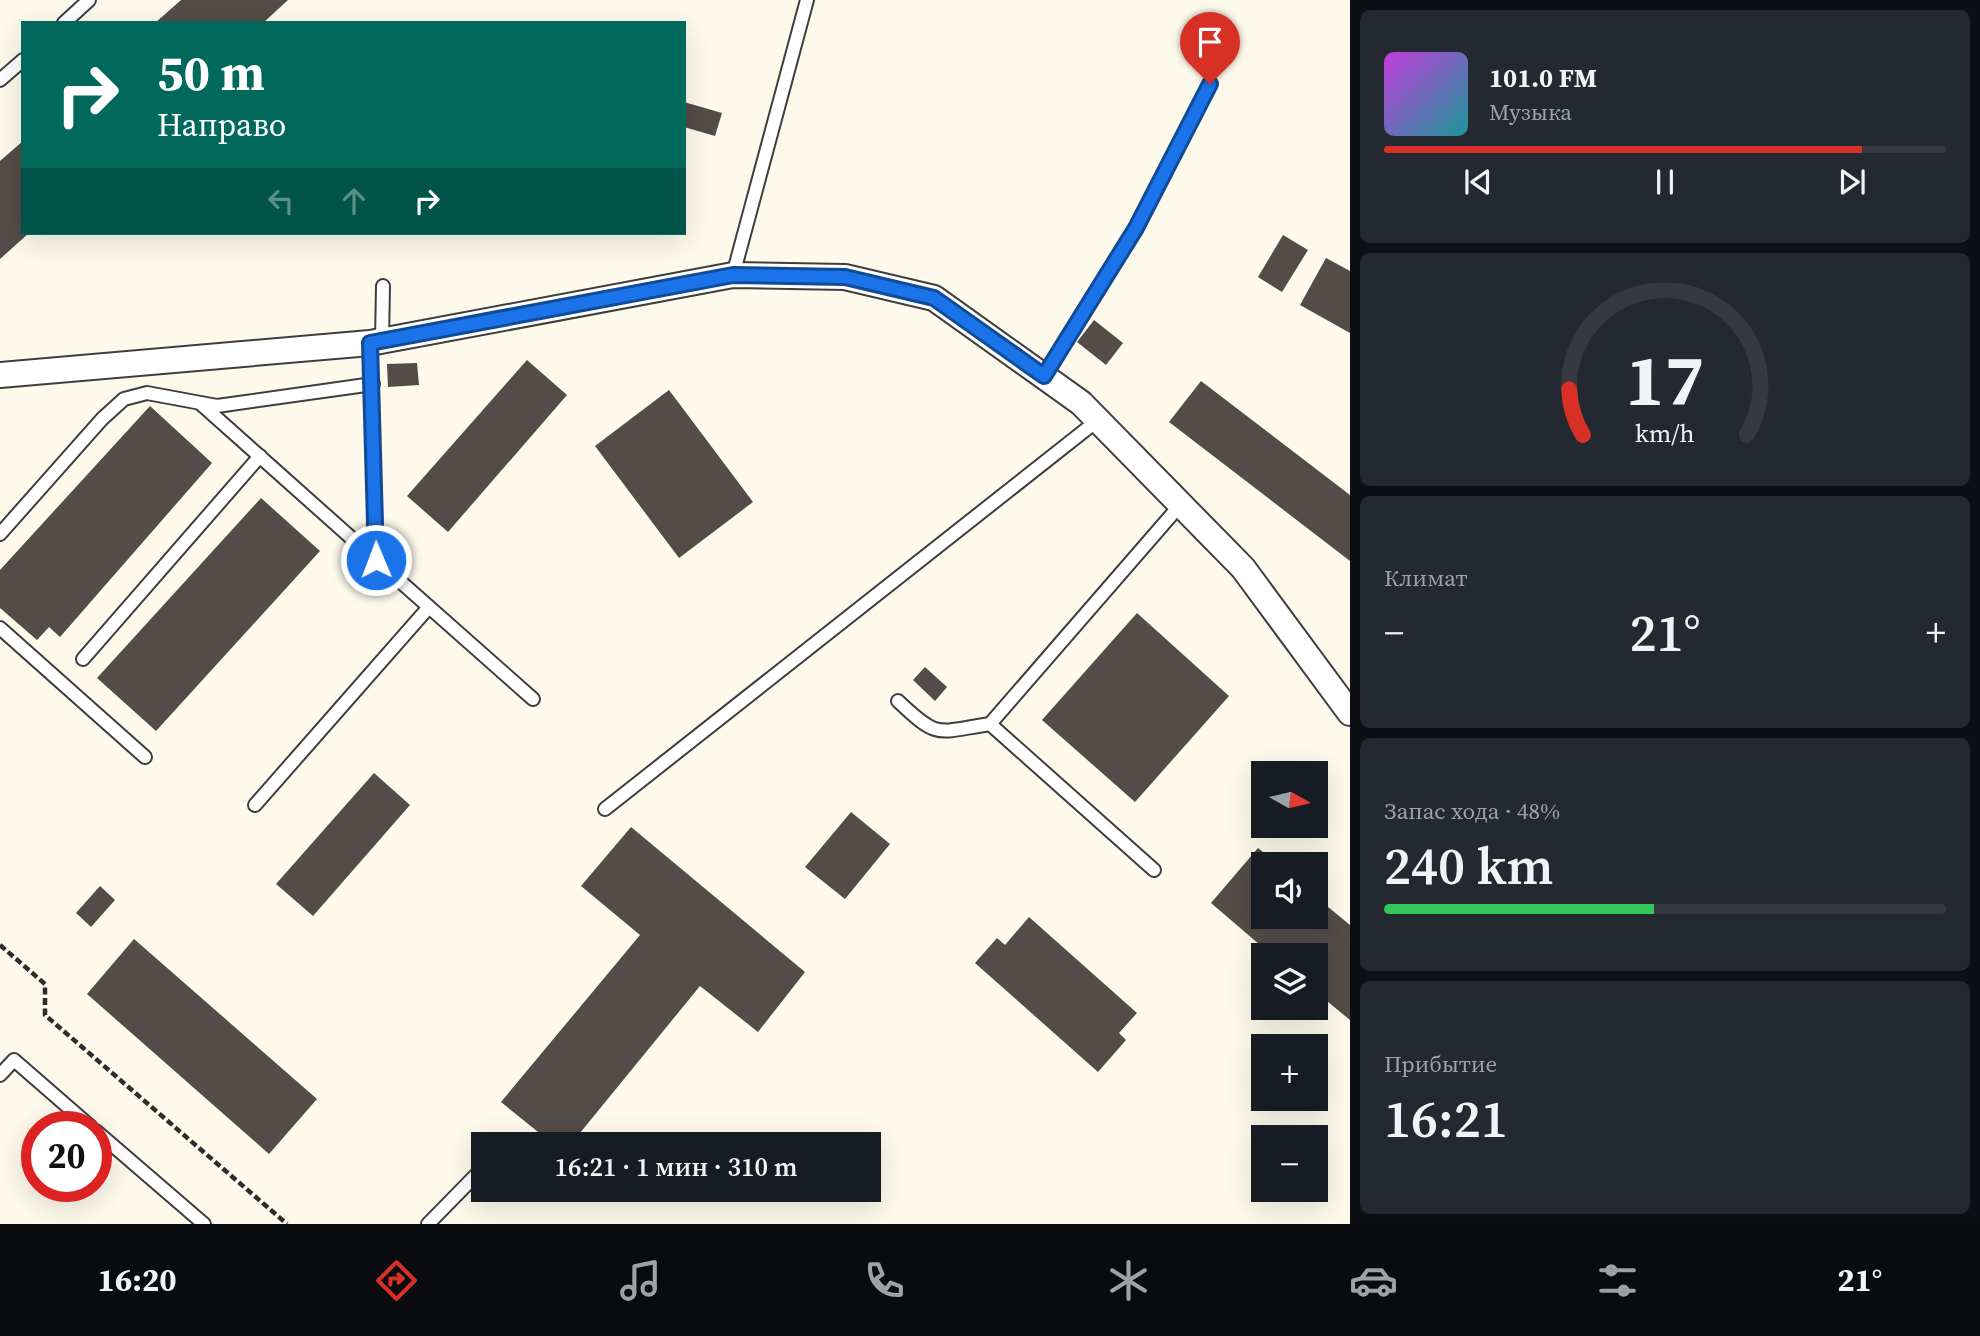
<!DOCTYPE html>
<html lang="ru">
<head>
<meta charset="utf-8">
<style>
  :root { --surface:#171b24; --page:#242831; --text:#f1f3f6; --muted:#9ea1a6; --line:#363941; --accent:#d93025 }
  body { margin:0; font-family:"Source Serif 4",serif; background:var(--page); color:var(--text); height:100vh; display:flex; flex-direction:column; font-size:26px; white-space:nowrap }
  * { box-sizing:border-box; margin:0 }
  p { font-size:23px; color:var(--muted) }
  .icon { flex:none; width:38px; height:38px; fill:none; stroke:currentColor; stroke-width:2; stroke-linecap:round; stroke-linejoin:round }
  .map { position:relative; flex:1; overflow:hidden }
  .panel { display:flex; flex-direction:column; gap:10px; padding:10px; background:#0d0f14; width:630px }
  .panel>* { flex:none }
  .hud { position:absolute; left:21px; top:21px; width:665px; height:214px; border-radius:0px; box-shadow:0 7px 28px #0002; background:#00695c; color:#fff; overflow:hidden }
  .needle { width:46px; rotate:98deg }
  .buttons { position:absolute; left:1251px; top:761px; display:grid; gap:14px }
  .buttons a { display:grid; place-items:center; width:77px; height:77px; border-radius:0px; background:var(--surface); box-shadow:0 7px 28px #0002; font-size:35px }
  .speed { position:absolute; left:21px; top:1111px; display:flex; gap:14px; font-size:35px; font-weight:700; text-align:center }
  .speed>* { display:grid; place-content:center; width:91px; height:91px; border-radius:50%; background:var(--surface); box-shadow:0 7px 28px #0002; line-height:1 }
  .speed .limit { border:10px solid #d22; background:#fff; color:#111 }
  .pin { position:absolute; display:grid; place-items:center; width:60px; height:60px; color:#fff; margin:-72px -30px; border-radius:50% 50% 50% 0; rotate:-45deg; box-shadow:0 0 7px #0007 }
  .pin .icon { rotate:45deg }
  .me { position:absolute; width:77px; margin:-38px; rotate:359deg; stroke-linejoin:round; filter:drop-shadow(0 0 5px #0008) }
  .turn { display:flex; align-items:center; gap:24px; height:147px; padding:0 21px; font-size:32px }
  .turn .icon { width:91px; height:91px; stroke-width:2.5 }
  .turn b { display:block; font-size:49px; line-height:60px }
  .lanes { display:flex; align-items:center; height:66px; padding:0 21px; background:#0003; justify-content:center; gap:35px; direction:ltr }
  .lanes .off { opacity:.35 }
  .big { font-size:52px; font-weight:600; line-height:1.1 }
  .panel .widget { flex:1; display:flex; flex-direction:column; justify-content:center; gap:10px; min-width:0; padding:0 24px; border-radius:10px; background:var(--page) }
  .panel .dial { align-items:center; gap:0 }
  .dial svg { height:182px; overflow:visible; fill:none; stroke:var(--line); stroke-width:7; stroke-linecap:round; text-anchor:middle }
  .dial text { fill:var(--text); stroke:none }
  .song { display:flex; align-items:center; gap:21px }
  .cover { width:84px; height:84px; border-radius:10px; background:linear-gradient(135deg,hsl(290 70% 55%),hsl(180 70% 35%)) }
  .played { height:7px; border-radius:4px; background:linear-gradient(90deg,var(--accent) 85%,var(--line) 85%) }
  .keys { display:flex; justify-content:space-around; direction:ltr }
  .heat { display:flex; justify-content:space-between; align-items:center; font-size:38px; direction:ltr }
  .charge { height:10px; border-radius:5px; background:linear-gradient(90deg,#34c759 48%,var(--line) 0) }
  .trip { position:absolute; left:471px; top:1132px; width:410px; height:70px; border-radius:0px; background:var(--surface); box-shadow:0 7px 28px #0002; font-weight:600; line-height:70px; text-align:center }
  .dock { display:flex; height:112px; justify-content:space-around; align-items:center; background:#090b0e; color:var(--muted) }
  .dock .icon { width:49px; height:49px }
  .dock .on { color:var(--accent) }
  .dock b { font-size:32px; color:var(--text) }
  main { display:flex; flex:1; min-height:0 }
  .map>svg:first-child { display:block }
</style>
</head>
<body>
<main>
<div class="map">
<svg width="1350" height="1224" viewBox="0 0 1350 1224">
  <rect width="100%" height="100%" fill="#fdf9eb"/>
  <!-- building -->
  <g fill="#534c48">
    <path d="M 181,0 L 288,0 L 263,23 L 155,23 Z"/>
    <path d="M 684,102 L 722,113 L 715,136 L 684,127 Z"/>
    <path d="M 23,141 L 23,233 L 29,233 L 0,259 L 0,161 Z"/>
    <path d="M 1283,235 L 1308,250 L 1282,292 L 1258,277 Z"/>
    <path d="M 1326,258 L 1350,271 L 1350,333 L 1300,305 Z"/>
    <path d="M 1094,320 L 1123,343 L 1106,365 L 1077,342 Z"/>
    <path d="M 527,360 L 567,395 L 448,532 L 407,496 Z"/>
    <path d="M 417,363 L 419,385 L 388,387 L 387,364 Z"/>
    <path d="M 1201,381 L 1350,495 L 1350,561 L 1169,422 Z"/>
    <path d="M 669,390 L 753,502 L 679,558 L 595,446 Z"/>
    <path d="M 150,406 L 212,463 L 60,637 L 49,627 L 37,640 L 0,608 L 0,570 Z"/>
    <path d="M 261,498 L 320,551 L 156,731 L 97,678 Z"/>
    <path d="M 1137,613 L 1229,696 L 1135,802 L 1042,720 Z"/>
    <path d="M 925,667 L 947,687 L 935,701 L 913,680 Z"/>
    <path d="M 374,773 L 410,805 L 313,916 L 276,884 Z"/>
    <path d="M 851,812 L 890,844 L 845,899 L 805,867 Z"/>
    <path d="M 631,827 L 805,972 L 758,1032 L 700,986 L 571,1144 L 553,1144 L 501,1102 L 640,935 L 581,886 Z"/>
    <path d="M 1258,848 L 1278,864 L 1264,864 L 1264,917 L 1316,917 L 1316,897 L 1350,925 L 1350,1020 L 1316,992 L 1316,956 L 1273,956 L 1211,903 Z"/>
    <path d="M 100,886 L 115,900 L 91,927 L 76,913 Z"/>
    <path d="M 1029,917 L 1137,1013 L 1119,1033 L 1126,1040 L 1098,1072 L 975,963 L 997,938 L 1005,945 Z"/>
    <path d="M 134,939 L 317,1099 L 269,1154 L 87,994 Z"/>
  </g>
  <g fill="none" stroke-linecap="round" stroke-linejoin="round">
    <!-- lane casing -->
    <g stroke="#3e3e3e" stroke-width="16">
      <g id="lane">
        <path d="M 64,23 L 89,0"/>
        <path d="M 0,80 L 23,60"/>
        <path d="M 733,275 L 807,0"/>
        <path d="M 382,341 L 383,286"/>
        <path d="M 370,343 L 376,560 L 533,699"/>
        <path d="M 1044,376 L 1136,228 L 1210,84"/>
        <path d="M 201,404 L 376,560"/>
        <path d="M 0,534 L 102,419 L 124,399 L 147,393 L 217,406 L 373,384"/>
        <path d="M 0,628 L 145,757"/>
        <path d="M 83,659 L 260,456"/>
        <path d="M 898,701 C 939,740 937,732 990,724"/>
        <path d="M 255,805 L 429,607"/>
        <path d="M 605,809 L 1098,420"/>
        <path d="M 1154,870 L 990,724 L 1181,504"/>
        <path d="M 0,1075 L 14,1060 L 91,1127"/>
        <path d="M 96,1131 L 204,1224"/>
        <path d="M 428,1224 L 480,1171"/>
      </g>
    </g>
    <!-- street casing -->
    <g stroke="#3e3e3e" stroke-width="28">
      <path id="street" d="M 0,375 L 370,343 L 733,275 L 845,277 L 934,298 L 1081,403 L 1243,568 L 1350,713"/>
    </g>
    <!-- path -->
    <path stroke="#2d2d2d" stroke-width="4.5" stroke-dasharray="7 3.5" stroke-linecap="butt" d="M 0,945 L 45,984 L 45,1015 L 287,1224"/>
    <!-- lane -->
    <use href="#lane" stroke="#fff" stroke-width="12"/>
    <!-- street -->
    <use href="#street" stroke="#fff" stroke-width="24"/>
  </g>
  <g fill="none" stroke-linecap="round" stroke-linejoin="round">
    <!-- route casing -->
    <g stroke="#114b97" stroke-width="18">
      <path id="route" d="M 376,560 L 370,343 L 733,275 L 845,277 L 934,298 L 1044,376 L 1136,228 L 1210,84"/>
    </g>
    <!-- route -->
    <use href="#route" stroke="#1a73e8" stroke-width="12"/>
  </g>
</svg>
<div class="buttons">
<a><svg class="needle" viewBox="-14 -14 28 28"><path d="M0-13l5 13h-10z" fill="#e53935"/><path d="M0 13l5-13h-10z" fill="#9ea1a6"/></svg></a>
<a><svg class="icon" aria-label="sound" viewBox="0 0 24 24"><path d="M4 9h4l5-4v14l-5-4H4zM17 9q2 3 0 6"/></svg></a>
<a><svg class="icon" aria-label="layers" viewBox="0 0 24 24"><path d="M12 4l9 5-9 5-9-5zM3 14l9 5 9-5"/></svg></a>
<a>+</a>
<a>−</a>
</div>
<div class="speed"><div class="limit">20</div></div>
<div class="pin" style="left:1210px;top:84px;background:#d93025"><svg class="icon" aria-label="arrive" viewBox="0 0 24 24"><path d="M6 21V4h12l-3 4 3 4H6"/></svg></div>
<svg class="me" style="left:376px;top:560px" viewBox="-20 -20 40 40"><circle r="17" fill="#1a73e8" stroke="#fff" stroke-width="3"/><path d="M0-11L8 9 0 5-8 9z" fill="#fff"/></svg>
<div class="trip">16:21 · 1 мин · 310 m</div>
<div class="hud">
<div class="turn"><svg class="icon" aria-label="right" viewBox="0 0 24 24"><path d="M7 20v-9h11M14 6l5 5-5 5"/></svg><div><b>50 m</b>Направо</div></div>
<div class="lanes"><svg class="icon off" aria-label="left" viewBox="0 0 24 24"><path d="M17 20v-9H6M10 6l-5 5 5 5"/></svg><svg class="icon off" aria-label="ahead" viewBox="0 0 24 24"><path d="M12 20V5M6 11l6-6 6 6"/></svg><svg class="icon" aria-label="right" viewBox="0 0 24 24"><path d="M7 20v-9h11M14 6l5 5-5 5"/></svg></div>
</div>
</div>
<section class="panel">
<div class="widget">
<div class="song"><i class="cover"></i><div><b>101.0 FM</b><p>Музыка</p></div></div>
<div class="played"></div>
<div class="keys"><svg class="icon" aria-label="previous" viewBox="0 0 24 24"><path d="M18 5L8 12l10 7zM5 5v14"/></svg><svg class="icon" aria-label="pause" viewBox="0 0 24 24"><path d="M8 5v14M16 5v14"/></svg><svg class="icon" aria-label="next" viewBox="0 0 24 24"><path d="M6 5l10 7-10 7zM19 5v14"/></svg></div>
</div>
<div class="widget dial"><svg viewBox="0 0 100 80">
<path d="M14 69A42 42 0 1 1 86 69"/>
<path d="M14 69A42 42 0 0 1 8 49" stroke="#d93025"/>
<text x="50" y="56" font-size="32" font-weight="700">17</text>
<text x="50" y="72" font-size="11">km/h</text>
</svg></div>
<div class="widget"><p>Климат</p>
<div class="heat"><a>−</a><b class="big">21°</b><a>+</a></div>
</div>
<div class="widget"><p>Запас хода · 48%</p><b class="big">240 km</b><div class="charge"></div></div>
<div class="widget"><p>Прибытие</p><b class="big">16:21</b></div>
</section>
</main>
<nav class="dock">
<b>16:20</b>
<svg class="icon on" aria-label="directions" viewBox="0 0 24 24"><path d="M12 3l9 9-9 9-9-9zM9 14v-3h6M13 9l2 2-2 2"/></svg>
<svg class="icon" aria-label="music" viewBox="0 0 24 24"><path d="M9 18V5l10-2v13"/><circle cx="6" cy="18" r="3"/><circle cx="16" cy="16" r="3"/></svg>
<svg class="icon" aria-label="phone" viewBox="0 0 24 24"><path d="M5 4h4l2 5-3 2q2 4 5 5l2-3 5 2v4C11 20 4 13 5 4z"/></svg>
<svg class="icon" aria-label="climate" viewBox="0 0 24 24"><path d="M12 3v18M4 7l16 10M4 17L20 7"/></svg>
<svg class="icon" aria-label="car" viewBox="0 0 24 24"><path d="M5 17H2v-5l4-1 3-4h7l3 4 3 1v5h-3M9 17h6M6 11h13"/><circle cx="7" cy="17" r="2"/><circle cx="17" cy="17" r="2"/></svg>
<svg class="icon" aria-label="filters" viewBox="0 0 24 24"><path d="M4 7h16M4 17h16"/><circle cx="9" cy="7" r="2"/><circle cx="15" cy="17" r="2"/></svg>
<b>21°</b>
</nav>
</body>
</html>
